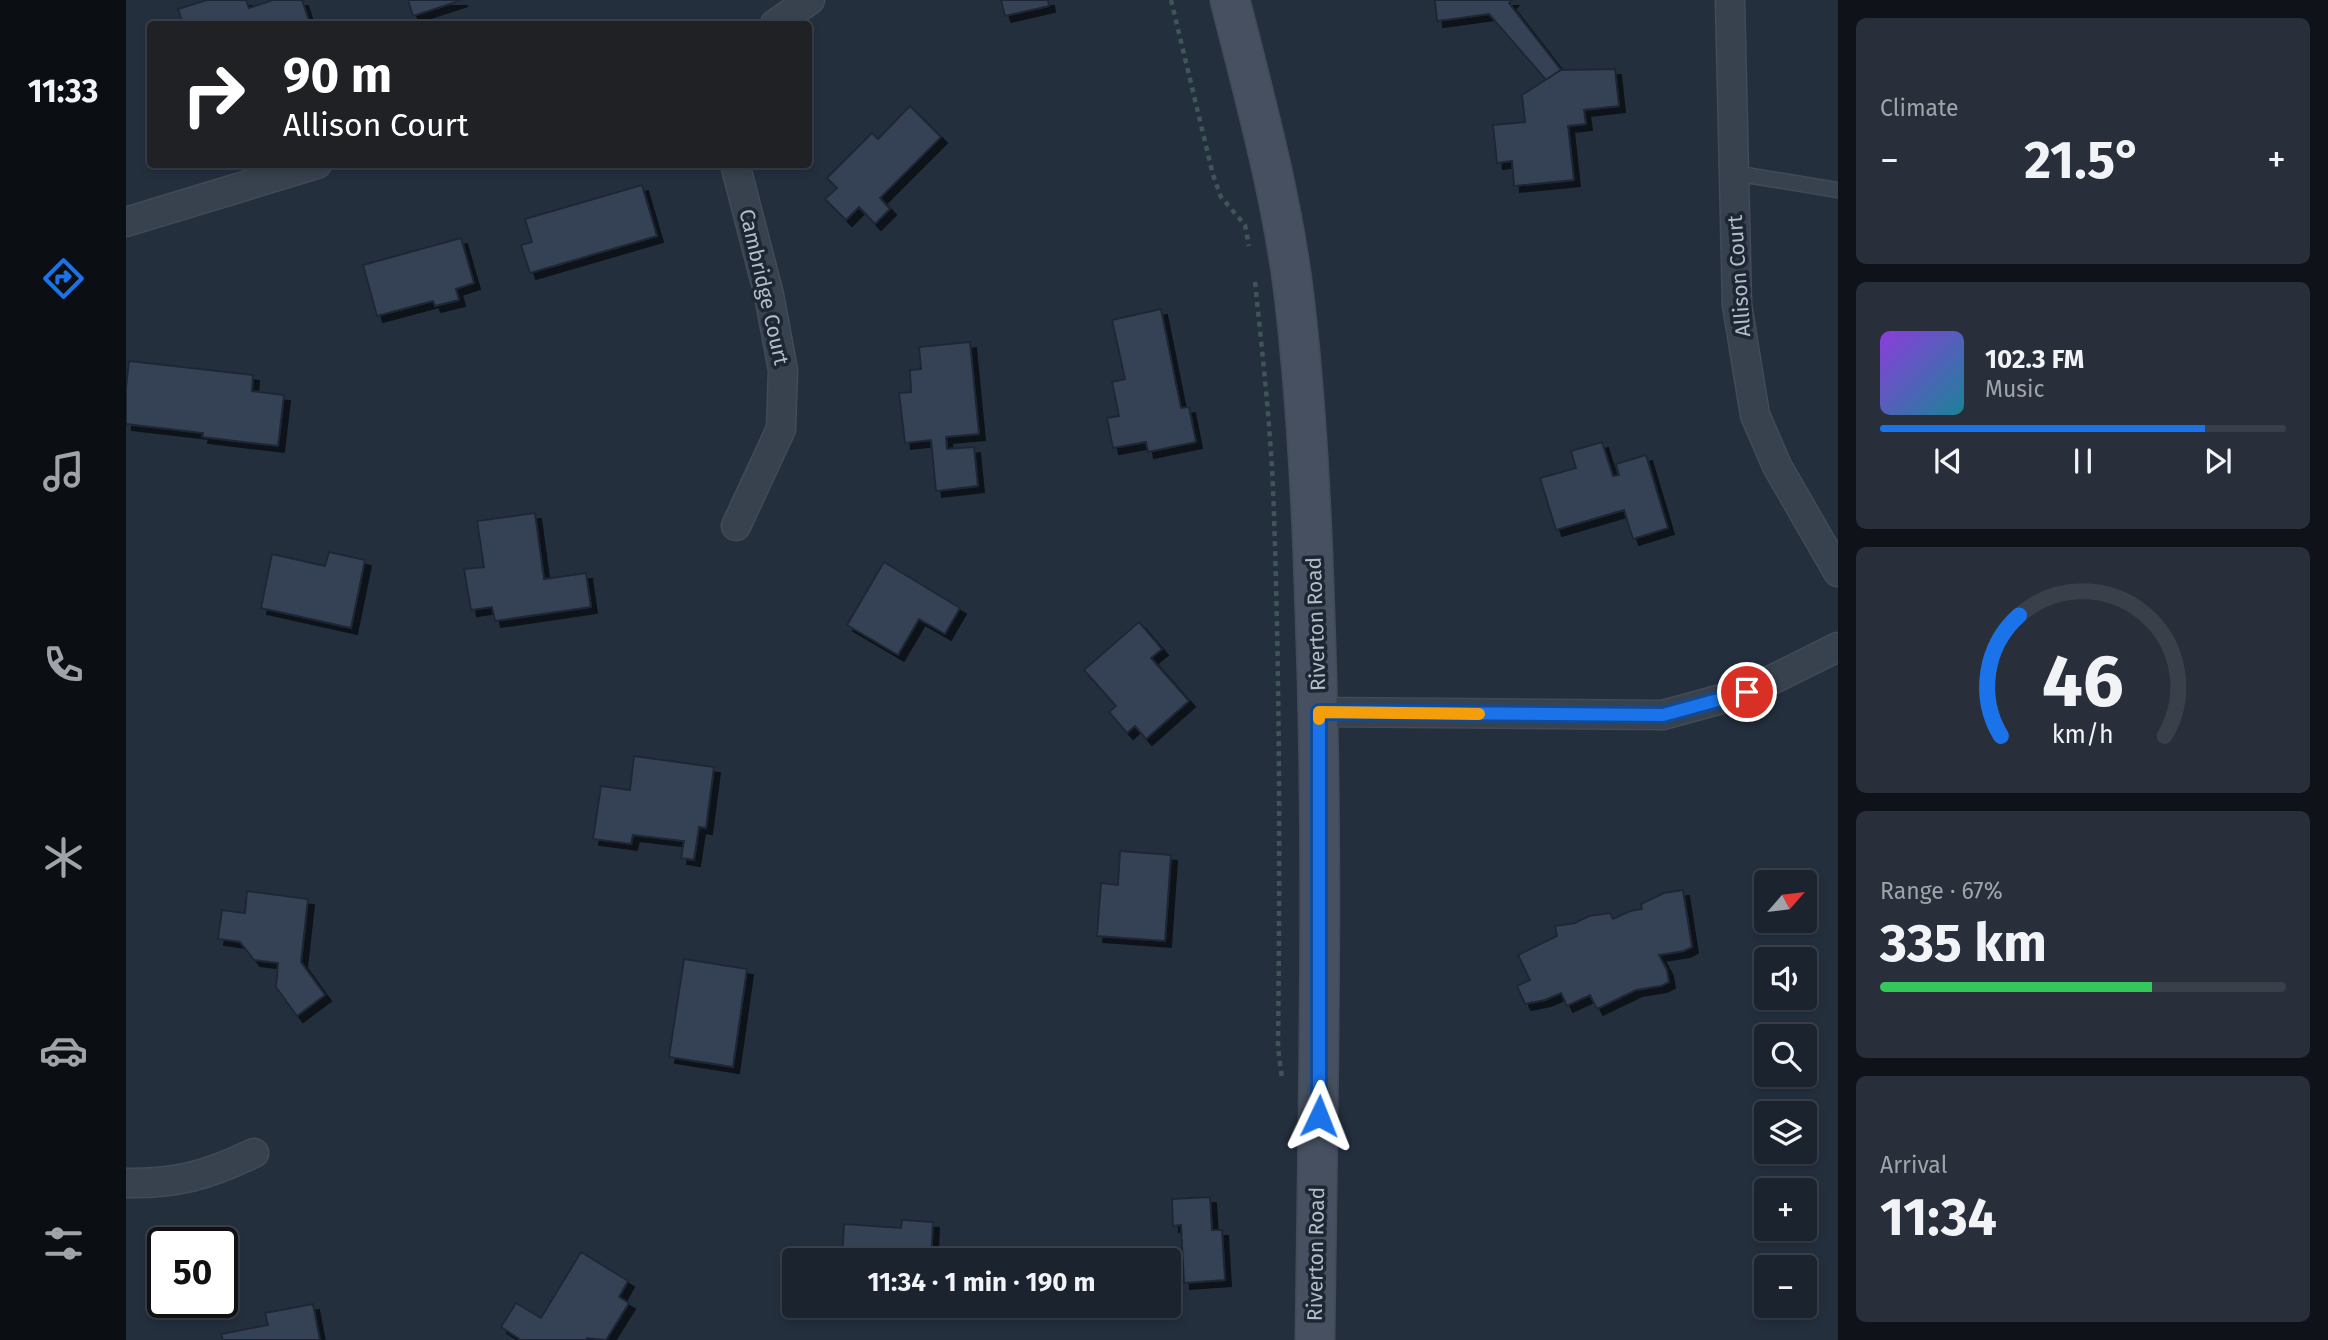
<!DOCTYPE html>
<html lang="en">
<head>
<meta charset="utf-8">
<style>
  :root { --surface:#1b232e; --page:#282f3a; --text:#f1f3f6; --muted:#a0a4aa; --line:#39404a; --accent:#1a73e8 }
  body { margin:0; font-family:"Fira Sans",sans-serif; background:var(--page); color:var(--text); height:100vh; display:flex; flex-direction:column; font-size:26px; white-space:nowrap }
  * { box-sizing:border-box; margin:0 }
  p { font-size:23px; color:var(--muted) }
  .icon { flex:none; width:38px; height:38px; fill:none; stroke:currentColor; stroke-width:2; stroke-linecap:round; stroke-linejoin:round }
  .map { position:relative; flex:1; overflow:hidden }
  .panel { display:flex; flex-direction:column; gap:18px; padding:18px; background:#0f1319; width:490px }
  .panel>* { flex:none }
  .banner { position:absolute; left:21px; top:21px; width:665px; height:147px; border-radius:7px; box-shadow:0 4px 10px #0003,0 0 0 2px var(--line); background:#202124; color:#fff; overflow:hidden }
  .needle { width:46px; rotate:62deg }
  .tools { position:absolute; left:1628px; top:870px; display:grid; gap:14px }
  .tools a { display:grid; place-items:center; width:63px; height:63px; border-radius:7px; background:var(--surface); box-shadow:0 4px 10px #0003,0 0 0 2px var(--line); font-size:35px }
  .speed { position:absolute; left:21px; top:1227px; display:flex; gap:14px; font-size:35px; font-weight:700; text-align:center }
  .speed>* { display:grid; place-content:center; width:91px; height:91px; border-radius:50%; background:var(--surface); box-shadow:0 4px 10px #0003,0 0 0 2px var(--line); line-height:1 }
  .speed .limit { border:4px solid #111; border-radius:10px; background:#fff; color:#111 }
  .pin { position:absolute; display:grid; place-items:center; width:60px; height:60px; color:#fff; margin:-30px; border:4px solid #fff; border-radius:50%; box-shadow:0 2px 7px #0007 }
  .me { position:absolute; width:77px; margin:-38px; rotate:2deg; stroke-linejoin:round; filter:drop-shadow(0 0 5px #0008) }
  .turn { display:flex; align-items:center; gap:24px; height:147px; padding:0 21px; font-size:32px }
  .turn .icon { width:91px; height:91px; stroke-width:2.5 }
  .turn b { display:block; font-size:49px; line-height:60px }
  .big { font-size:52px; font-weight:700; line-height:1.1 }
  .panel .card { flex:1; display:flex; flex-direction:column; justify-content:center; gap:10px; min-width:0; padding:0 24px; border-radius:10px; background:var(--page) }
  .panel .dial { align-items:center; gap:0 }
  .dial svg { height:182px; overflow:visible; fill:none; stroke:var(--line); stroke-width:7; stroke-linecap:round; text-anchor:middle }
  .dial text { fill:var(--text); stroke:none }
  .song { display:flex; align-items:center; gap:21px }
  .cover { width:84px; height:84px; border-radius:10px; background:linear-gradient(135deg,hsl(270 70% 55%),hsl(190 70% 35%)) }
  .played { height:7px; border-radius:4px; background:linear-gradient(90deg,var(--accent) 80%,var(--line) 80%) }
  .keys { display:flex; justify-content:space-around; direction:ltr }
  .heat { display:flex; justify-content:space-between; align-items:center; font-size:38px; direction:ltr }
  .charge { height:10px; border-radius:5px; background:linear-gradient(90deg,#34c759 67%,var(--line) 0) }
  .trip { position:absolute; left:656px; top:1248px; width:399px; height:70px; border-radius:7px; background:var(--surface); box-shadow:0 4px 10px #0003,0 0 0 2px var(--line); font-weight:700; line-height:70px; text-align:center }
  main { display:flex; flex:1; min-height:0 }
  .dock { display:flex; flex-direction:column; width:126px; justify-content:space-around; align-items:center; background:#0b0e12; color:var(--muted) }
  .dock .icon { width:49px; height:49px }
  .dock .active { color:var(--accent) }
  .dock b { font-size:32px; color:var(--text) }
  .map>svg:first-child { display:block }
</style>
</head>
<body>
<main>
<nav class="dock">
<b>11:33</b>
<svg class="icon active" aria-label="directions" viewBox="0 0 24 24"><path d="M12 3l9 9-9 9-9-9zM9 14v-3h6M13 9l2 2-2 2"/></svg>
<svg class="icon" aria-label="music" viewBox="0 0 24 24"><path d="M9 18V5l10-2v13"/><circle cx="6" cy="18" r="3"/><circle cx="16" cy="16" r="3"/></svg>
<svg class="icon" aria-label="phone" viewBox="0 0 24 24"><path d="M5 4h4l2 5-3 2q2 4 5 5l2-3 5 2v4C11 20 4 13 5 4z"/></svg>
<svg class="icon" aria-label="climate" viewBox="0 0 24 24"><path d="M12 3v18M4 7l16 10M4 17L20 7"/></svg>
<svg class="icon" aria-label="car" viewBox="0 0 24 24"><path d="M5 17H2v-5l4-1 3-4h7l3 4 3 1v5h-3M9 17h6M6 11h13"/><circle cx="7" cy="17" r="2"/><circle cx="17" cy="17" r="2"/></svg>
<svg class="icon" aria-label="filters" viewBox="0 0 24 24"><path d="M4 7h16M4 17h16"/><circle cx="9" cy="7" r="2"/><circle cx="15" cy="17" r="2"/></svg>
</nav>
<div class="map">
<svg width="1712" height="1340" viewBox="0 0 1712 1340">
  <defs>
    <filter id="shadow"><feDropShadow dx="6" dy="6" stdDeviation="0" flood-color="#0009"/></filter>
  </defs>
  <rect width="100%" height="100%" fill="#242f3e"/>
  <!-- building -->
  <g fill="#364354" stroke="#1f2835" stroke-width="2" filter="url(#shadow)">
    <path d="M 81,0 L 120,0 L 123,8 L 147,0 L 176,0 L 184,24 L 57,24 L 52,9 Z"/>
    <path d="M 282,0 L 336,0 L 287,16 Z"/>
    <path d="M 875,0 L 922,0 L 923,6 L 879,16 Z"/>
    <path d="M 1309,0 L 1386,0 L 1383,3 L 1435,70 L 1421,81 L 1363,14 L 1311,21 Z"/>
    <path d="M 1489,69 L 1493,106 L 1458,110 L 1460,124 L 1442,126 L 1448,180 L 1388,186 L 1386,161 L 1371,163 L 1367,125 L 1399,122 L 1396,95 L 1435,70 Z"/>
    <path d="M 784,106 L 815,137 L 754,198 L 764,209 L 749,224 L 733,207 L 720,220 L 699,199 L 711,188 L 701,178 L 746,133 L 752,139 Z"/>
    <path d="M 516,185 L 531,236 L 404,273 L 395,245 L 406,242 L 399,219 Z"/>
    <path d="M 335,238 L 348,283 L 330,289 L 333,300 L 309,306 L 307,301 L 251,316 L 237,265 Z"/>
    <path d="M 1035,309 L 1055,408 L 1063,407 L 1070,442 L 1022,452 L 1020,442 L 987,448 L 981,418 L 993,416 L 986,382 L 999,379 L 986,320 Z"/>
    <path d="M 844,342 L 853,434 L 820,437 L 821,449 L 848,447 L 852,486 L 810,491 L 805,440 L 779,443 L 773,393 L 785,392 L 784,370 L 795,369 L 793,347 Z"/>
    <path d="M 3,361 L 127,375 L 126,391 L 158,395 L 152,446 L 76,437 L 77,433 L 0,424 L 0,388 Z"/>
    <path d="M 1476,442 L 1487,476 L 1493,475 L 1490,464 L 1520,455 L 1542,528 L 1507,539 L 1498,510 L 1430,530 L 1414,478 L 1450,468 L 1445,451 Z"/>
    <path d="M 409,513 L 418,579 L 460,573 L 465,607 L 369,621 L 366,607 L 345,610 L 338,569 L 358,567 L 351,521 Z"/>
    <path d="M 203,552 L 239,560 L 225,628 L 135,608 L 146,554 L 199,566 Z"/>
    <path d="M 758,562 L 834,608 L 819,634 L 793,619 L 772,655 L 721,625 Z"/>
    <path d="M 1013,622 L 1036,649 L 1025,658 L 1063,701 L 1020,739 L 1009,726 L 1001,733 L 983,712 L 990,706 L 958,670 Z"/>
    <path d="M 508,756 L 588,767 L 580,828 L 573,827 L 568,860 L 555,858 L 558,841 L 507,835 L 505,844 L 467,839 L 475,786 L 504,790 Z"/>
    <path d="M 994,851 L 1045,855 L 1039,941 L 971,936 L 975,883 L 992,885 Z"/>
    <path d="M 1557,890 L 1566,947 L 1558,951 L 1533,955 L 1541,970 L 1543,982 L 1535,986 L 1510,990 L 1471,1009 L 1464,995 L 1441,1006 L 1435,993 L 1419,1000 L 1399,1004 L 1391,986 L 1404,980 L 1392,955 L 1431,936 L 1429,926 L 1449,923 L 1463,916 L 1484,913 L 1487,919 L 1504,911 L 1516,909 L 1515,904 L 1538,893 Z"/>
    <path d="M 121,891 L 182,899 L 175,962 L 199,995 L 171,1016 L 150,987 L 152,963 L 128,960 L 114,942 L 92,939 L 96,910 L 119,913 Z"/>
    <path d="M 558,959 L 621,969 L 607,1067 L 543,1057 Z"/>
    <path d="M 1084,1197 L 1086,1230 L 1096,1230 L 1099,1280 L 1058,1283 L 1055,1225 L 1047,1226 L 1046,1199 Z"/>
    <path d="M 776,1220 L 807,1222 L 805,1260 L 716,1260 L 718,1224 L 775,1228 Z"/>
    <path d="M 455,1252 L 502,1281 L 493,1297 L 503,1303 L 480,1340 L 461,1338 L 460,1340 L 395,1340 L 375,1327 L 390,1303 L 415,1318 Z"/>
    <path d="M 187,1304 L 194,1340 L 97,1340 L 95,1334 L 142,1325 L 139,1313 Z"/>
  </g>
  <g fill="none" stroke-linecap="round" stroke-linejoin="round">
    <!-- lane casing -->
    <g stroke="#414a57" stroke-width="17">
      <path id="lane" d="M 1608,173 L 1712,190"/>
    </g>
    <!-- street casing -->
    <g stroke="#414a57" stroke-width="31">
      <g id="street">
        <path d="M 1604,0 L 1611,305 L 1629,415 L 1651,466 L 1712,572"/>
        <path d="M 649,24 L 684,0"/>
        <path d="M 609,164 L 643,295 L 657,370 L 655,429 L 610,526"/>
        <path d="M 0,222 L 191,164"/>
        <path d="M 1193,712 L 1537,715 L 1621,692 L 1712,647"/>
        <path d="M 0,1183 C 51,1184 82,1175 128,1153"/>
      </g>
    </g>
    <!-- secondary casing -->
    <g stroke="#414a57" stroke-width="41">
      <path id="secondary" d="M 1104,0 C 1129,99 1158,204 1169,304 C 1181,408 1186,511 1189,615 C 1198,857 1192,1098 1189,1340"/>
    </g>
    <!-- path -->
    <g stroke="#3f5557" stroke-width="4.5" stroke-dasharray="5 5" stroke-linecap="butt">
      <path d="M 1045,0 L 1087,175 L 1095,197 L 1119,225 L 1123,246"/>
      <path d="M 1129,282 C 1137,360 1146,438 1148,516 C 1154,693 1154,870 1152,1048 L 1156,1078"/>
    </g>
    <!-- lane -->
    <use href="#lane" stroke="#38414e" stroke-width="14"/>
    <!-- street -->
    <use href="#street" stroke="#38414e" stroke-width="28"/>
    <!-- secondary -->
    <use href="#secondary" stroke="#465061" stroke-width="38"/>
  </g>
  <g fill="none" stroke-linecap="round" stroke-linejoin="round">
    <!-- route casing -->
    <g stroke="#114b97" stroke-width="18">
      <path id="route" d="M 1193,1116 L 1193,712 L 1537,715 L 1621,692"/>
    </g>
    <!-- route -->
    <use href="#route" stroke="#1a73e8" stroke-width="12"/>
    <!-- slow -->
    <path stroke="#f59e0b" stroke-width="12" d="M 1193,719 L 1193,712 L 1353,714"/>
  </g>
  <g text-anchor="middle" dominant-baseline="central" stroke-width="7" stroke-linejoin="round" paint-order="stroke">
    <!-- street labels -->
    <g font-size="21" fill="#b4bcc9" stroke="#1d2633">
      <text transform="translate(1613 276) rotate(-94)">Allison Court</text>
      <text transform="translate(638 287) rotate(77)">Cambridge Court</text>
      <text transform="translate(1190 624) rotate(-92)">Riverton Road</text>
      <text transform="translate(1190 1254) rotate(-89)">Riverton Road</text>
    </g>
  </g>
</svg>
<div class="tools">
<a><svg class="needle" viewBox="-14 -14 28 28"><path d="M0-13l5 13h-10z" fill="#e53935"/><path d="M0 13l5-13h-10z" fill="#a0a4aa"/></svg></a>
<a><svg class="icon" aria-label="sound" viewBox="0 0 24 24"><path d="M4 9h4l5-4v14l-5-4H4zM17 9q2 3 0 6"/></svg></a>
<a><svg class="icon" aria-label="search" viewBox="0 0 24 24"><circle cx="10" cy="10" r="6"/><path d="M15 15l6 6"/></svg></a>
<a><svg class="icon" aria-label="layers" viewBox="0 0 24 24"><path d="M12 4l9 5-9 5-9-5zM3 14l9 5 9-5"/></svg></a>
<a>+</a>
<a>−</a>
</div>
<div class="speed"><div class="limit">50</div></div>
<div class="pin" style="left:1621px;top:692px;background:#d93025"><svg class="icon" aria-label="arrive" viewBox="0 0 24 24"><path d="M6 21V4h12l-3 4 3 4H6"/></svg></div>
<svg class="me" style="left:1193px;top:1116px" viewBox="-20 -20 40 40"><path d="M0-17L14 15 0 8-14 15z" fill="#1a73e8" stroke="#fff" stroke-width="4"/></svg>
<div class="trip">11:34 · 1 min · 190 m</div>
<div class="banner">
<div class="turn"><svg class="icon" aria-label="right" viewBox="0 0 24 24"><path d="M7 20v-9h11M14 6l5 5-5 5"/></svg><div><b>90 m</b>Allison Court</div></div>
</div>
</div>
<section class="panel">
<div class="card"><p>Climate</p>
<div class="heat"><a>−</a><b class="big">21.5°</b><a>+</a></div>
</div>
<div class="card">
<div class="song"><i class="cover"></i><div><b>102.3 FM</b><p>Music</p></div></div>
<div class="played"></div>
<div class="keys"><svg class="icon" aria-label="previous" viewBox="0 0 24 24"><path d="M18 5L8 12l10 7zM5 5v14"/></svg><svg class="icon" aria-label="pause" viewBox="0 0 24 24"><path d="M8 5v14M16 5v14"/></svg><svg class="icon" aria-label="next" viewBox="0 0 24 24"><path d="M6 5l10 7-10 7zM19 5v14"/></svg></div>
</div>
<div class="card dial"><svg viewBox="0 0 100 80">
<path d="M14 69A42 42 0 1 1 86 69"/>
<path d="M14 69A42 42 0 0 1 22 16" stroke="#1a73e8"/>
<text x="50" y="56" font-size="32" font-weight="700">46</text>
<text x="50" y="72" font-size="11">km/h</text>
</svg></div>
<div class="card"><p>Range · 67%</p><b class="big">335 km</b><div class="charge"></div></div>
<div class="card"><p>Arrival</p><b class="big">11:34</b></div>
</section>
</main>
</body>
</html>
